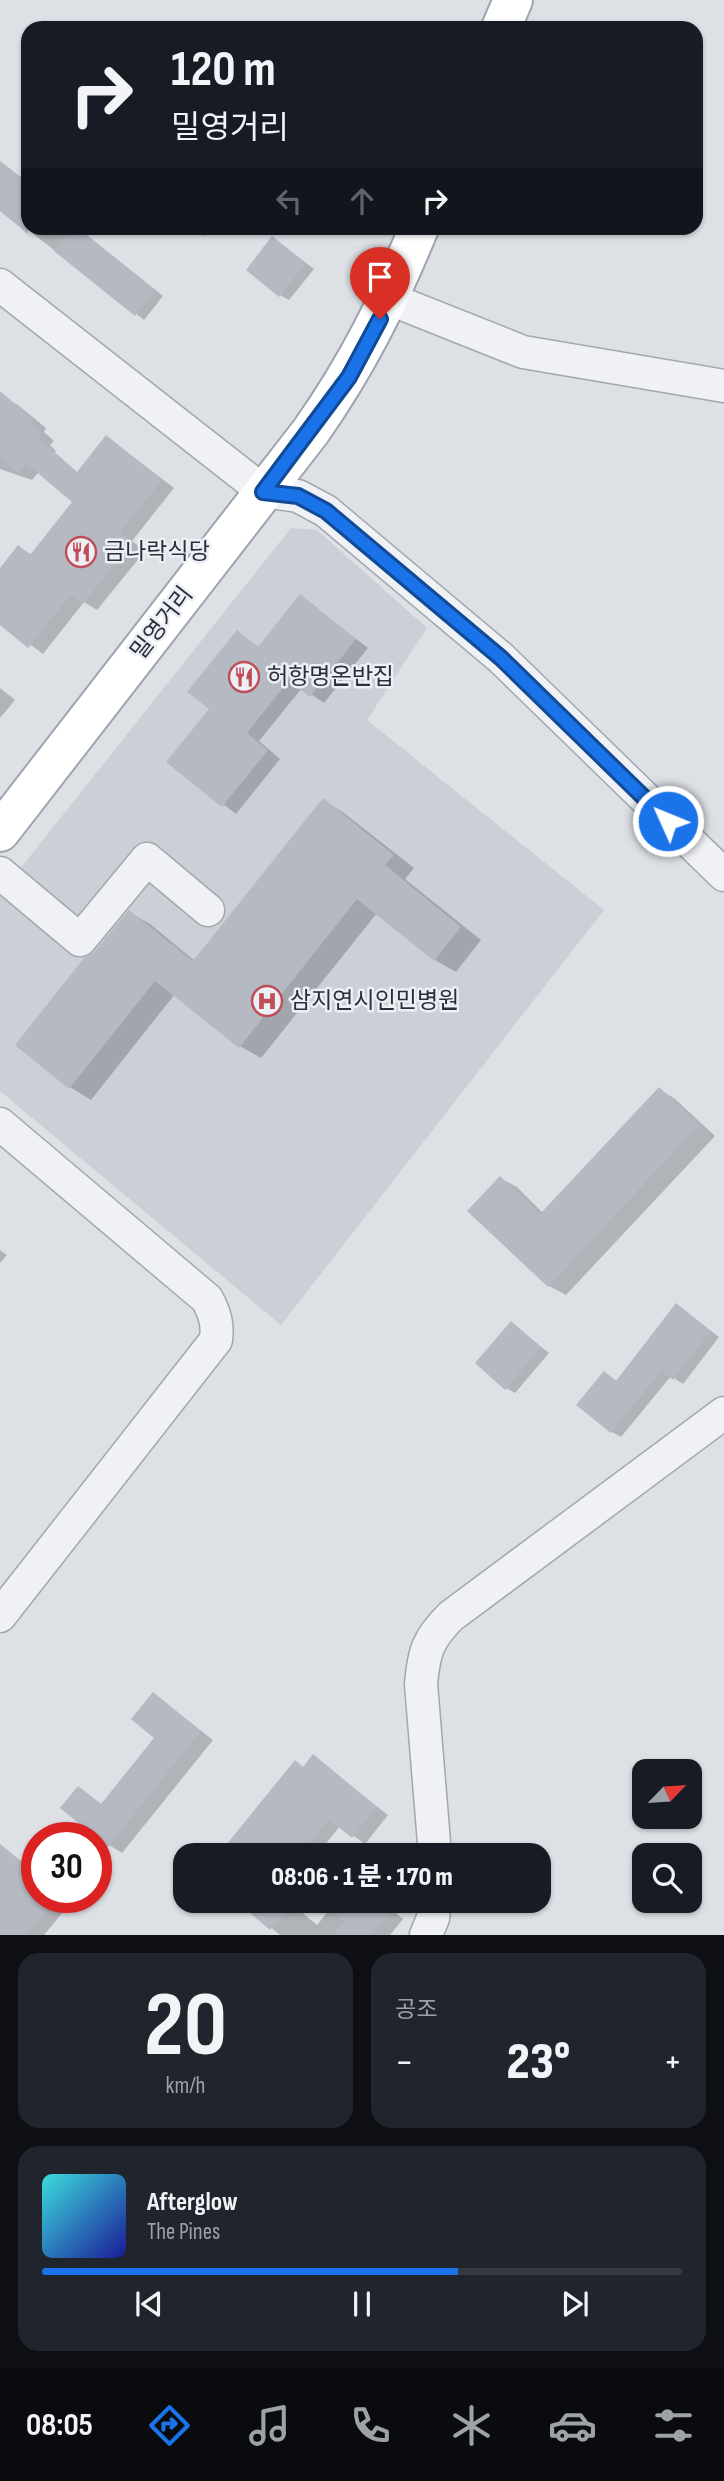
<!DOCTYPE html>
<html lang="ko">
<head>
<meta charset="utf-8">
<style>
  :root { --surface:#171b24; --page:#20242c; --text:#f1f3f6; --muted:#9ea1a6; --line:#363941; --accent:#1a73e8 }
  body { margin:0; font-family:"Sofia Sans Condensed","Noto Sans KR",sans-serif; background:var(--page); color:var(--text); height:100vh; display:flex; flex-direction:column; font-size:26px; white-space:nowrap }
  * { box-sizing:border-box; margin:0 }
  p { font-size:23px; color:var(--muted) }
  .icon { flex:none; width:38px; height:38px; fill:none; stroke:currentColor; stroke-width:2; stroke-linecap:round; stroke-linejoin:round }
  .map { position:relative; height:1935px; overflow:hidden }
  .details { display:flex; flex-direction:column; gap:18px; padding:18px; background:#0d0f14; flex:1 }
  .details>* { flex:none }
  .hud { position:absolute; left:21px; top:21px; width:682px; height:214px; border-radius:21px; box-shadow:0 2px 5px #0004; background:#171b24; color:var(--text); overflow:hidden }
  .needle { width:46px; rotate:65deg }
  .controls { position:absolute; left:632px; top:1759px; display:grid; gap:14px }
  .controls a { display:grid; place-items:center; width:70px; height:70px; border-radius:14px; background:var(--surface); box-shadow:0 2px 5px #0004; font-size:35px }
  .speed { position:absolute; left:21px; top:1822px; display:flex; gap:14px; font-size:35px; font-weight:700; text-align:center }
  .speed>* { display:grid; place-content:center; width:91px; height:91px; border-radius:50%; background:var(--surface); box-shadow:0 2px 5px #0004; line-height:1 }
  .speed .limit { border:10px solid #d22; background:#fff; color:#111 }
  .pin { position:absolute; display:grid; place-items:center; width:60px; height:60px; color:#fff; margin:-72px -30px; border-radius:50% 50% 50% 0; rotate:-45deg; box-shadow:0 0 7px #0007 }
  .pin .icon { rotate:45deg }
  .me { position:absolute; width:77px; margin:-38px; rotate:314deg; stroke-linejoin:round; filter:drop-shadow(0 0 5px #0008) }
  .turn { display:flex; align-items:center; gap:24px; height:147px; padding:0 35px; font-size:32px }
  .turn .icon { width:91px; height:91px; stroke-width:2.5 }
  .turn b { display:block; font-size:49px; line-height:60px }
  .lanes { display:flex; align-items:center; height:66px; padding:0 35px; background:#0003; justify-content:center; gap:35px; direction:ltr }
  .lanes .off { opacity:.35 }
  .big { font-size:52px; font-weight:800; line-height:1.1 }
  .details .card { flex:1; display:flex; flex-direction:column; justify-content:center; gap:10px; min-width:0; padding:0 24px; border-radius:21px; background:var(--page) }
  .details .dial { align-items:center; gap:0 }
  .dial b { font-size:91px; line-height:1 }
  .song { display:flex; align-items:center; gap:21px }
  .cover { width:84px; height:84px; border-radius:10px; background:linear-gradient(135deg,hsl(180 70% 55%),hsl(240 70% 35%)) }
  .played { height:7px; border-radius:4px; background:linear-gradient(90deg,var(--accent) 65%,var(--line) 65%) }
  .keys { display:flex; justify-content:space-around; direction:ltr }
  .heat { display:flex; justify-content:space-between; align-items:center; font-size:38px; direction:ltr }
  .details .tiles { flex:1; display:grid; gap:18px; grid-template-columns:1fr 1fr }
  .card:last-child { grid-column:span 2 }
  .trip { position:absolute; left:173px; top:1843px; width:378px; height:70px; border-radius:21px; background:var(--surface); box-shadow:0 2px 5px #0004; font-weight:800; line-height:70px; text-align:center }
  .tab-bar { display:flex; height:112px; justify-content:space-around; align-items:center; background:#090b0e; color:var(--muted) }
  .tab-bar .icon { width:49px; height:49px }
  .tab-bar .on { color:var(--accent) }
  .tab-bar b { font-size:32px; color:var(--text) }
  .map>svg:first-child { display:block }
</style>
</head>
<body>
<div class="map">
<svg width="724" height="1935" viewBox="0 0 724 1935">
  <rect width="100%" height="100%" fill="#dde0e5"/>
  <!-- built -->
  <path fill="#cbcfd6" d="M 291,528 L 317,530 L 427,628 L 367,720 L 604,910 L 281,1325 L 0,1091 L 0,894 Z"/>
  <!-- shadow -->
  <g fill="#0003">
    <path d="M 0,161 L 28,183 L 28,228 L 78,228 L 163,296 L 144,320 L 0,208 Z"/>
    <path d="M 191,228 L 212,228 L 205,236 Z"/>
    <path d="M 273,238 L 314,269 L 289,300 L 280,295 Z"/>
    <path d="M 0,396 L 18,405 L 46,428 L 44,432 L 54,441 L 50,445 L 56,451 L 32,480 L 0,469 Z"/>
    <path d="M 107,437 L 174,488 L 132,541 L 145,551 L 97,610 L 84,602 L 43,654 L 0,622 L 0,571 L 19,547 L 32,555 L 75,502 Z"/>
    <path d="M 301,597 L 368,648 L 324,703 L 302,688 L 259,741 L 280,759 L 236,814 L 168,762 L 211,709 L 237,632 L 260,648 Z"/>
    <path d="M 0,688 L 15,700 L 0,718 Z"/>
    <path d="M 323,800 L 344,813 L 414,868 L 405,879 L 481,940 L 456,972 L 435,960 L 377,913 L 261,1058 L 240,1046 L 175,994 L 91,1100 L 70,1087 L 95,953 L 129,912 L 150,924 L 195,961 Z"/>
    <path d="M 659,1089 L 675,1099 L 715,1136 L 566,1295 L 549,1286 L 469,1211 L 500,1178 L 517,1187 L 543,1213 Z"/>
    <path d="M 0,1250 L 7,1255 L 0,1263 Z"/>
    <path d="M 685,1311 L 719,1337 L 683,1384 L 671,1376 L 621,1437 L 612,1432 L 605,1373 L 618,1382 Z"/>
    <path d="M 511,1323 L 549,1353 L 515,1393 L 506,1388 Z"/>
    <path d="M 153,1694 L 213,1740 L 122,1853 L 109,1845 L 78,1788 L 103,1805 L 156,1738 Z"/>
    <path d="M 313,1757 L 388,1815 L 365,1844 L 340,1826 L 317,1855 L 220,1855 L 296,1763 L 304,1768 Z"/>
    <path d="M 6,1851 L 37,1873 L 37,1897 L 66,1897 L 72,1901 L 44,1935 L 0,1935 L 0,1858 Z"/>
    <path d="M 238,1900 L 287,1900 L 317,1925 L 337,1900 L 380,1900 L 403,1919 L 390,1935 L 280,1935 Z"/>
  </g>
  <!-- building -->
  <g fill="#b5b9c2">
    <path d="M 0,161 L 28,183 L 28,234 L 0,211 Z"/>
    <path d="M 73,228 L 78,228 L 155,290 L 135,316 L 54,251 Z"/>
    <path d="M 272,236 L 306,263 L 279,297 L 246,270 Z"/>
    <path d="M 0,391 L 34,420 L 31,423 L 42,433 L 38,437 L 77,472 L 106,435 L 162,480 L 120,532 L 133,542 L 83,604 L 71,594 L 28,648 L 0,625 L 0,568 L 18,545 L 30,555 L 72,502 L 26,463 L 18,474 L 0,458 Z"/>
    <path d="M 300,594 L 356,639 L 310,697 L 289,680 L 247,733 L 268,750 L 222,807 L 166,762 L 209,709 L 187,692 L 237,630 L 258,647 Z"/>
    <path d="M 323,798 L 394,855 L 385,865 L 461,927 L 434,961 L 357,899 L 239,1048 L 155,981 L 69,1089 L 15,1045 L 84,958 L 94,952 L 129,910 L 193,961 Z"/>
    <path d="M 659,1087 L 699,1125 L 548,1287 L 467,1211 L 500,1176 L 540,1214 Z"/>
    <path d="M 676,1303 L 711,1331 L 673,1380 L 661,1371 L 611,1433 L 576,1405 L 604,1371 L 616,1381 Z"/>
    <path d="M 511,1321 L 541,1347 L 505,1390 L 475,1363 Z"/>
    <path d="M 153,1692 L 201,1731 L 108,1847 L 60,1808 L 78,1786 L 101,1804 L 154,1738 L 131,1719 Z"/>
    <path d="M 313,1754 L 377,1807 L 352,1838 L 329,1819 L 300,1855 L 218,1855 L 295,1760 L 303,1767 Z"/>
    <path d="M 0,1844 L 37,1874 L 37,1897 L 57,1897 L 26,1935 L 0,1935 Z"/>
    <path d="M 235,1900 L 286,1900 L 291,1905 L 270,1930 Z"/>
    <path d="M 319,1900 L 379,1900 L 392,1911 L 372,1935 L 333,1935 L 344,1921 Z"/>
  </g>
  <g fill="none" stroke-linecap="round" stroke-linejoin="round">
    <!-- minor casing -->
    <g stroke="#a3a7ae" stroke-width="35">
      <g id="minor">
        <path d="M 0,285 L 263,491 L 298,496 L 326,511 L 501,658 L 724,875"/>
        <path d="M 390,299 L 523,352 L 724,386"/>
        <path d="M 0,873 L 80,940 L 147,859 L 208,910"/>
        <path d="M 0,1124 L 207,1299 C 215,1314 218,1324 216,1340 L 0,1616"/>
        <path d="M 435,1855 L 421,1684 C 424,1652 427,1640 451,1616 L 724,1413"/>
        <path d="M 426,1935 L 433,1918 L 435,1900"/>
      </g>
    </g>
    <!-- major casing -->
    <g stroke="#9da4b0" stroke-width="42">
      <g id="major">
        <path d="M 501,28 L 513,0"/>
        <path d="M 0,832 L 311,431 C 358,364 388,303 419,228"/>
      </g>
    </g>
    <!-- minor -->
    <use href="#minor" stroke="#eff1f4" stroke-width="32"/>
    <!-- major -->
    <use href="#major" stroke="#fff" stroke-width="38"/>
  </g>
  <g fill="none" stroke-linecap="round" stroke-linejoin="round">
    <!-- route casing -->
    <g stroke="#114b97" stroke-width="18">
      <path id="route" d="M 380,319 L 349,377 L 263,492 L 298,496 L 326,511 L 501,658 L 668,821"/>
    </g>
    <!-- route -->
    <use href="#route" stroke="#1a73e8" stroke-width="12"/>
  </g>
  <!-- icons -->
  <defs>
    <g id="restaurant-ring" transform="scale(1.575)"><circle r="9.5" fill="#eceff3" stroke="#c04c58" stroke-width="1.5"/><path d="M-5-6h1v4h1v-4h1v4h1v-4h1v5L-1.5 .5V6h-2V.5L-5-1ZM5-6V6H3V1.5H1.5Q1.5-4 5-6Z" fill="#c04c58"/></g>
    <g id="hospital-ring" transform="scale(1.575)"><circle r="9.5" fill="#eceff3" stroke="#c04c58" stroke-width="1.5"/><path d="M-5-5h3v3.5h4V-5h3V5h-3V1.5h-4V5h-3Z" fill="#c04c58"/></g>
  </defs>
  <g fill-rule="evenodd">
    <use href="#restaurant-ring" x="81" y="552"/>
    <use href="#restaurant-ring" x="244" y="677"/>
    <use href="#hospital-ring" x="267" y="1001"/>
  </g>
  <g text-anchor="middle" dominant-baseline="central" stroke-width="5" stroke-linejoin="round" paint-order="stroke">
    <!-- poi labels -->
    <g font-size="23" fill="#282e3a" stroke="#eceff3" text-anchor="start">
      <text x="104" y="552">금나락식당</text>
      <text x="267" y="677">허항명온반집</text>
      <text x="290" y="1001">삼지연시인민병원</text>
    </g>
    <!-- street labels -->
    <g font-size="23" fill="#282e3a" stroke="#eceff3">
      <text transform="translate(162 623) rotate(-52)">밀영거리</text>
    </g>
  </g>
</svg>
<div class="controls">
<a><svg class="needle" viewBox="-14 -14 28 28"><path d="M0-13l5 13h-10z" fill="#e53935"/><path d="M0 13l5-13h-10z" fill="#9ea1a6"/></svg></a>
<a><svg class="icon" aria-label="search" viewBox="0 0 24 24"><circle cx="10" cy="10" r="6"/><path d="M15 15l6 6"/></svg></a>
</div>
<div class="speed"><div class="limit">30</div></div>
<div class="pin" style="left:380px;top:319px;background:#d93025"><svg class="icon" aria-label="arrive" viewBox="0 0 24 24"><path d="M6 21V4h12l-3 4 3 4H6"/></svg></div>
<svg class="me" style="left:668px;top:821px" viewBox="-20 -20 40 40"><circle r="17" fill="#1a73e8" stroke="#fff" stroke-width="3"/><path d="M0-11L8 9 0 5-8 9z" fill="#fff"/></svg>
<div class="trip">08:06 · 1 분 · 170 m</div>
<div class="hud">
<div class="turn"><svg class="icon" aria-label="right" viewBox="0 0 24 24"><path d="M7 20v-9h11M14 6l5 5-5 5"/></svg><div><b>120 m</b>밀영거리</div></div>
<div class="lanes"><svg class="icon off" aria-label="left" viewBox="0 0 24 24"><path d="M17 20v-9H6M10 6l-5 5 5 5"/></svg><svg class="icon off" aria-label="ahead" viewBox="0 0 24 24"><path d="M12 20V5M6 11l6-6 6 6"/></svg><svg class="icon" aria-label="right" viewBox="0 0 24 24"><path d="M7 20v-9h11M14 6l5 5-5 5"/></svg></div>
</div>
</div>
<section class="details">
<div class="tiles">
<div class="card dial"><b>20</b><p>km/h</p></div>
<div class="card"><p>공조</p>
<div class="heat"><a>−</a><b class="big">23°</b><a>+</a></div>
</div>
<div class="card">
<div class="song"><i class="cover"></i><div><b>Afterglow</b><p>The Pines</p></div></div>
<div class="played"></div>
<div class="keys"><svg class="icon" aria-label="previous" viewBox="0 0 24 24"><path d="M18 5L8 12l10 7zM5 5v14"/></svg><svg class="icon" aria-label="pause" viewBox="0 0 24 24"><path d="M8 5v14M16 5v14"/></svg><svg class="icon" aria-label="next" viewBox="0 0 24 24"><path d="M6 5l10 7-10 7zM19 5v14"/></svg></div>
</div>
</div>
</section>
<nav class="tab-bar">
<b>08:05</b>
<svg class="icon on" aria-label="directions" viewBox="0 0 24 24"><path d="M12 3l9 9-9 9-9-9zM9 14v-3h6M13 9l2 2-2 2"/></svg>
<svg class="icon" aria-label="music" viewBox="0 0 24 24"><path d="M9 18V5l10-2v13"/><circle cx="6" cy="18" r="3"/><circle cx="16" cy="16" r="3"/></svg>
<svg class="icon" aria-label="phone" viewBox="0 0 24 24"><path d="M5 4h4l2 5-3 2q2 4 5 5l2-3 5 2v4C11 20 4 13 5 4z"/></svg>
<svg class="icon" aria-label="climate" viewBox="0 0 24 24"><path d="M12 3v18M4 7l16 10M4 17L20 7"/></svg>
<svg class="icon" aria-label="car" viewBox="0 0 24 24"><path d="M5 17H2v-5l4-1 3-4h7l3 4 3 1v5h-3M9 17h6M6 11h13"/><circle cx="7" cy="17" r="2"/><circle cx="17" cy="17" r="2"/></svg>
<svg class="icon" aria-label="filters" viewBox="0 0 24 24"><path d="M4 7h16M4 17h16"/><circle cx="9" cy="7" r="2"/><circle cx="15" cy="17" r="2"/></svg>
</nav>
</body>
</html>
